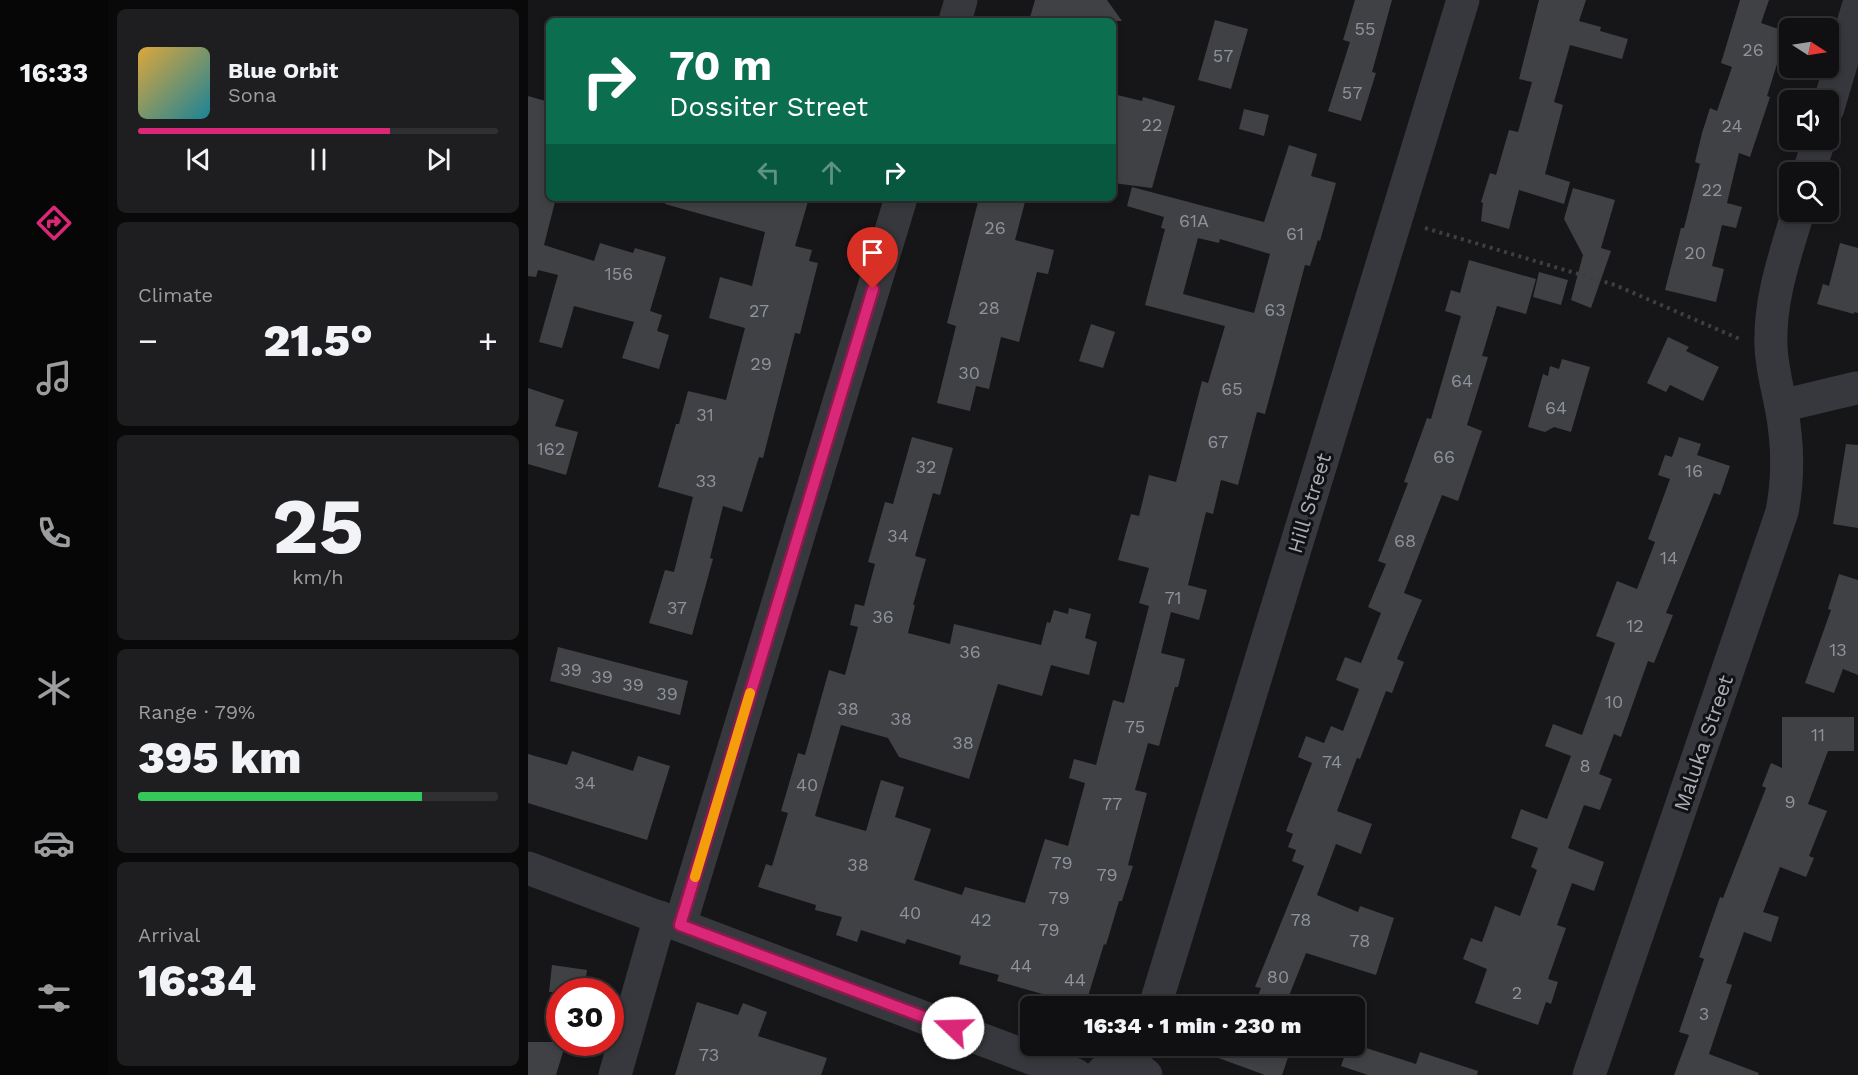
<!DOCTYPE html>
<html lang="en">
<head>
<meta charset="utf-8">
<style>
  :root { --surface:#101012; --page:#1e1e20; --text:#f1f3f6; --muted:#9c9d9f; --line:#303032; --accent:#db2777 }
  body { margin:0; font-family:"Work Sans",sans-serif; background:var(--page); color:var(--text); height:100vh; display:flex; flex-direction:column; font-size:22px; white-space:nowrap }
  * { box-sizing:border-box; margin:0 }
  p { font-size:20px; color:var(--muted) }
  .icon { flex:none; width:33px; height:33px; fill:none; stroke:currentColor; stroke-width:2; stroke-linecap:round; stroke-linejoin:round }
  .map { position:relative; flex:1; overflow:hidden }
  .drawer { display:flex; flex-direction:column; gap:9px; padding:9px; background:#09090a; width:420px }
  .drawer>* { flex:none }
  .banner { position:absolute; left:18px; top:18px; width:570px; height:183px; border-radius:9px; box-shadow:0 3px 9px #0003,0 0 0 2px var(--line); background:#0b6e4f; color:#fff; overflow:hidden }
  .needle { width:39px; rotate:102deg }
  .controls { position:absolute; left:1251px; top:18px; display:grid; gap:12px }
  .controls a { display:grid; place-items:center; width:60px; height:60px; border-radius:9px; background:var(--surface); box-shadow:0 3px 9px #0003,0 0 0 2px var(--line); font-size:30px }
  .speed { position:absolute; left:18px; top:978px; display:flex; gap:12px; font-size:30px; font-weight:700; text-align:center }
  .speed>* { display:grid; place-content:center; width:78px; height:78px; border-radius:50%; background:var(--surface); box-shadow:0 3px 9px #0003,0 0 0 2px var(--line); line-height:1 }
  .speed .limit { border:9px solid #d22; background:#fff; color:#111 }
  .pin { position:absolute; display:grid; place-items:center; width:51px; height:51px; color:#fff; margin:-62px -26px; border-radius:50% 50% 50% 0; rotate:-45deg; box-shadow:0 0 6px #0007 }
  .pin .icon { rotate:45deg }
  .me { position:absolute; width:66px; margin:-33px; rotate:291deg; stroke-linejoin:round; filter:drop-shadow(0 0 4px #0008) }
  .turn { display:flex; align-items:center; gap:21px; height:126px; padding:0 24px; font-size:27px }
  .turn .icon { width:78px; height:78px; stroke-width:2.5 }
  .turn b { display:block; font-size:42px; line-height:51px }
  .lanes { display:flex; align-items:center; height:57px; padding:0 24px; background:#0003; justify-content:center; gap:30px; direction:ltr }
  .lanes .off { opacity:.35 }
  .big { font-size:45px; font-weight:800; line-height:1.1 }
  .drawer .tile { flex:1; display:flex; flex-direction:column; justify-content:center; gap:9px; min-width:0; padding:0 21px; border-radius:9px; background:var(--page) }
  .drawer .dial { align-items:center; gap:0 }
  .dial b { font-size:78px; line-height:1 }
  .song { display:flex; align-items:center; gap:18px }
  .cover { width:72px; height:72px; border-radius:9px; background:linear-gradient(135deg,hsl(40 70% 55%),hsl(190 70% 35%)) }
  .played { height:6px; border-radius:3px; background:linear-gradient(90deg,var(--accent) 70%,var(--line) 70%) }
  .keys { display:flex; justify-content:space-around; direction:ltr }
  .heat { display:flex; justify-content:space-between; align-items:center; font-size:33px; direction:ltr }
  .charge { height:9px; border-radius:4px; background:linear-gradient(90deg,#34c759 79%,var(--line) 0) }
  .trip { position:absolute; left:492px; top:996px; width:345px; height:60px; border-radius:9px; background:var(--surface); box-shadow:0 3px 9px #0003,0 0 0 2px var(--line); font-weight:800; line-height:60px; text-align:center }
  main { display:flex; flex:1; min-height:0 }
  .menu { display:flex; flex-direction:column; width:108px; justify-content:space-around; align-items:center; background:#060607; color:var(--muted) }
  .menu .icon { width:42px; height:42px }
  .menu .on { color:var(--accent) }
  .menu b { font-size:27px; color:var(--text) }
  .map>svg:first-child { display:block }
</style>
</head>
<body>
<main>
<nav class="menu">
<b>16:33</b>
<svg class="icon on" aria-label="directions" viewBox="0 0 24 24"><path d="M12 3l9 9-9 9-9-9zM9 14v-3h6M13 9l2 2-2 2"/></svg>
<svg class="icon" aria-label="music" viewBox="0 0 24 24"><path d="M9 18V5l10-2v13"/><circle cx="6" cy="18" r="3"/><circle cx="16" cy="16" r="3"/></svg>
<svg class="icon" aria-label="phone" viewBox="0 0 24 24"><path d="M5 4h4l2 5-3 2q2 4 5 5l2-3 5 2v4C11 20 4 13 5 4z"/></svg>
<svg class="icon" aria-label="climate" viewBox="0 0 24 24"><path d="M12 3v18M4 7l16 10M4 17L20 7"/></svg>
<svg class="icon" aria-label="car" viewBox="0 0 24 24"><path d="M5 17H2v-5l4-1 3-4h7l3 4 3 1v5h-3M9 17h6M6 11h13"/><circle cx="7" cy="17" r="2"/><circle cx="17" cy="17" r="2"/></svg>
<svg class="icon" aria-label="filters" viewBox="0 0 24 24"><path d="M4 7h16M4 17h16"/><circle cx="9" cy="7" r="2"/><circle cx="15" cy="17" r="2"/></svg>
</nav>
<section class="drawer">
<div class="tile">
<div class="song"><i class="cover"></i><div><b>Blue Orbit</b><p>Sona</p></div></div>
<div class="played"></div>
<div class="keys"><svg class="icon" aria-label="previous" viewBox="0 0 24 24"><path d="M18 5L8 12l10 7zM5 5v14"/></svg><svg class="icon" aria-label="pause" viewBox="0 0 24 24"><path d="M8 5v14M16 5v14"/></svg><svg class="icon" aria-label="next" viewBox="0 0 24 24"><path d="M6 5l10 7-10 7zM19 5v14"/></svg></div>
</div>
<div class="tile"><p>Climate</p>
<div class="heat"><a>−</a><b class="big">21.5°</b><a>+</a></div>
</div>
<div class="tile dial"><b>25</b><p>km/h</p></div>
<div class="tile"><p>Range · 79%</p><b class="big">395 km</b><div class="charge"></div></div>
<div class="tile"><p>Arrival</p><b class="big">16:34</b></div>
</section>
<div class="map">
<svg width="1330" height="1075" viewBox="0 0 1330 1075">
  <rect width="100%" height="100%" fill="#161618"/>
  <!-- building -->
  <g fill="#404145" fill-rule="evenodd">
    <path d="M 507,0 L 579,0 L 594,21 L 501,21 Z"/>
    <path d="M 827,0 L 864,0 L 844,72 L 848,73 L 833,121 L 800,111 L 822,42 L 815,40 Z"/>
    <path d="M 1011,0 L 1058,0 L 1051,21 L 1073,27 L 1072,31 L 1100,39 L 1094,59 L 1042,45 L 1026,102 L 1035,105 L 1017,174 L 1042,182 L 1036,204 L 991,190 L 981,229 L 953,221 L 955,203 L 953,202 L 962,173 L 968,175 L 981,130 L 990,132 L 1004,82 L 991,79 Z"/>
    <path d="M 1212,0 L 1241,0 L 1233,23 L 1259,32 L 1239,96 L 1242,97 L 1222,157 L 1211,153 L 1199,203 L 1214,207 L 1208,228 L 1194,225 L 1184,266 L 1196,269 L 1188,302 L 1137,290 L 1153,228 L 1156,228 L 1172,164 L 1167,162 L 1174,133 L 1182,108 L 1189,111 L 1204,67 L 1193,63 Z"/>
    <path d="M 687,20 L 720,29 L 703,89 L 670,80 Z"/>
    <path d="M 585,94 L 614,101 L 615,97 L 647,106 L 624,188 L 585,183 Z"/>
    <path d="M 0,96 L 21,102 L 21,198 L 28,198 L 16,245 L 66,261 L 72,243 L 105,253 L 107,248 L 138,257 L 122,311 L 134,315 L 129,331 L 141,335 L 131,369 L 94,358 L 106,322 L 46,306 L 34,348 L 11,342 L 30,275 L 10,270 L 8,277 L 0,276 Z"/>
    <path d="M 716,109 L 741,115 L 736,136 L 711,129 Z"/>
    <path d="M 761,145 L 789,154 L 783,176 L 808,183 L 792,241 L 790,240 L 782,266 L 777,265 L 737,414 L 729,412 L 710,485 L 693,480 L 685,514 L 678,512 L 660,585 L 679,590 L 671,620 L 643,612 L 633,653 L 657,659 L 650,687 L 647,687 L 631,746 L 620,743 L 607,790 L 619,793 L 600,865 L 605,866 L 594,901 L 591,901 L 578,945 L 576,944 L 557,1006 L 469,981 L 471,975 L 431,964 L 433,956 L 379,939 L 377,944 L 333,930 L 329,942 L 308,935 L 314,917 L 287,910 L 288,905 L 230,887 L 238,864 L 244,866 L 260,813 L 253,811 L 270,753 L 277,755 L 301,670 L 317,675 L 330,627 L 322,625 L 327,604 L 336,606 L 347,564 L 340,562 L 357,502 L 365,504 L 384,437 L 425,448 L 412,495 L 405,493 L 387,556 L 398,559 L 385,605 L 387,605 L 380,633 L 422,644 L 426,624 L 513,645 L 519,622 L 522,623 L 526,610 L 540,614 L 541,608 L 563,614 L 557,638 L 569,642 L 561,675 L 523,665 L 514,696 L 470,684 L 441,779 L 371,757 L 360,738 L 313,725 L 287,816 L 338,831 L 353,780 L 376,787 L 367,817 L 403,829 L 386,880 L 434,895 L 437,887 L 497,903 L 517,839 L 540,846 L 557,783 L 541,778 L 546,759 L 568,765 L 585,700 L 596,703 L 621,606 L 611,603 L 621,568 L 590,560 L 603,514 L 611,516 L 621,475 L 648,482 L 674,381 L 680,383 L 697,326 L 617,305 L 637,229 L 633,228 L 636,217 L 599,206 L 604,187 L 736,222 ZM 670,238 L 691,243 L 692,239 L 742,254 L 726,313 L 655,294 Z"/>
    <path d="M 1045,188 L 1087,200 L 1073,248 L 1083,251 L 1063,308 L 1043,300 L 1055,255 L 1036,219 Z"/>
    <path d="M 138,198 L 281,198 L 267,246 L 284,250 L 281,261 L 290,263 L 272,334 L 267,333 L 235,458 L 231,457 L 214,512 L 195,506 L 182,558 L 185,559 L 164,635 L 121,623 L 137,570 L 146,572 L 165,497 L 130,487 L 148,424 L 151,424 L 160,391 L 198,400 L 217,328 L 181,318 L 192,277 L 224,286 L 237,232 L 137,204 Z"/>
    <path d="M 451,198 L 498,198 L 487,240 L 526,250 L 520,274 L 509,272 L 491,342 L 473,337 L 461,389 L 448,386 L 442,411 L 409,403 L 428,326 L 419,323 Z"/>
    <path d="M 1312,243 L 1330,248 L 1330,313 L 1326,312 L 1326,314 L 1289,304 L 1295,284 L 1301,286 Z"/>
    <path d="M 941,260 L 1008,279 L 998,314 L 969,306 L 954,356 L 960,357 L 939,425 L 954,431 L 930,501 L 914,495 L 876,593 L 894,600 L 869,659 L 876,662 L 864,693 L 858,691 L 832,759 L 829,758 L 809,811 L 844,824 L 833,854 L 808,844 L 789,895 L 830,912 L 832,906 L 866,918 L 848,975 L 778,953 L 757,1006 L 726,1006 L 733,988 L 727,987 L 776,866 L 764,861 L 768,850 L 760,847 L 765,834 L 758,831 L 784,763 L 770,757 L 778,736 L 796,743 L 803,726 L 815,731 L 831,689 L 808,680 L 817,657 L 833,663 L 853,613 L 840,607 L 858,564 L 850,561 L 880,483 L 876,482 L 899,418 L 903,419 L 933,316 L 917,311 L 923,290 L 932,293 Z"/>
    <path d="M 1011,272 L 1040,280 L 1033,305 L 1005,297 Z"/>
    <path d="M 563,324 L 587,332 L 575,368 L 551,361 Z"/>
    <path d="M 1140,337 L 1161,347 L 1158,351 L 1191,367 L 1175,401 L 1142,385 L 1138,392 L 1119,383 Z"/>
    <path d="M 1034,359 L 1062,367 L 1043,432 L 1026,427 L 1017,432 L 1000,427 L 1015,374 L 1020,376 L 1022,366 L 1031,369 Z"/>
    <path d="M 0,388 L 36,400 L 27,426 L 50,432 L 38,475 L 0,464 Z"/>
    <path d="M 1151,437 L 1173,444 L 1169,455 L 1202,466 L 1192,495 L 1186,493 L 1138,613 L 1145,615 L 1126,663 L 1120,661 L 1093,737 L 1086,734 L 1071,774 L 1084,779 L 1072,810 L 1056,805 L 1040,848 L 1076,862 L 1066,891 L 1044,883 L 1029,925 L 1038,928 L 1020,979 L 1030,982 L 1023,1004 L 1018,1002 L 1010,1025 L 947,1003 L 959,969 L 935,959 L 943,938 L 954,942 L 967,906 L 992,916 L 1009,870 L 1003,867 L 1010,848 L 983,838 L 993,809 L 1019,819 L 1043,756 L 1017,746 L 1025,724 L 1054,735 L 1087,643 L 1068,636 L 1089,581 L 1109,589 L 1127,542 L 1120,539 L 1142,479 L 1130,475 L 1137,455 L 1144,457 Z"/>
    <path d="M 1318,444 L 1330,445 L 1330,528 L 1305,524 Z"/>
    <path d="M 1311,574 L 1330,580 L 1330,675 L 1315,669 L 1306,693 L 1277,683 L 1303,610 L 1300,609 Z"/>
    <path d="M 30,647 L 160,681 L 152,715 L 22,681 Z"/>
    <path d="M 1254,717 L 1326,717 L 1326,751 L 1300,751 L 1280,804 L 1299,811 L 1281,856 L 1286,858 L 1278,877 L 1252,867 L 1235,912 L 1251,917 L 1243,942 L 1216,932 L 1198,983 L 1204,985 L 1181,1054 L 1231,1073 L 1230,1075 L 1146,1075 L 1161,1035 L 1151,1032 L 1176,959 L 1171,957 L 1192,897 L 1195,898 L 1238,788 L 1234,786 L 1243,763 L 1254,768 Z"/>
    <path d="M 44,751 L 105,771 L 110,756 L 142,766 L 119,840 L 0,803 L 0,754 L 39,765 Z"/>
    <path d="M 24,965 L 59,970 L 56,992 L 21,992 Z"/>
    <path d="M 169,1002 L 210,1015 L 215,1003 L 239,1012 L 230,1036 L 299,1058 L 293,1075 L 147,1075 Z"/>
    <path d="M 0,1042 L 38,1042 L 28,1075 L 0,1075 Z"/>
    <path d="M 664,1046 L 764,1046 L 754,1075 L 737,1075 L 663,1048 Z"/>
    <path d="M 820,1046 L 832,1046 L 888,1064 L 892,1052 L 950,1071 L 949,1075 L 840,1075 L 813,1066 Z"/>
  </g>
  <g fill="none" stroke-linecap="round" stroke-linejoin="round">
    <!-- path -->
    <path stroke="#3d3f44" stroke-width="4" stroke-dasharray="3 4.5" stroke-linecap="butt" d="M 897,228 L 1087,285 L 1214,340"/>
    <!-- minor -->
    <g stroke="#37383d" stroke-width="33">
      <path d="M 427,21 L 433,0"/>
      <path d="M 1300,108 L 1330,7"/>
      <path d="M 1281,172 L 1291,140"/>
      <path d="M 1253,406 L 1328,388"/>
      <path d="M 0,868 L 548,1075"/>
      <path d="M 152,925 L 373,198"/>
      <path d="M 627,1006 L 935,0"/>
      <path d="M 87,1075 L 132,917"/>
      <path d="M 572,1075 C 585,1060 604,1062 618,1075"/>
      <path d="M 1061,1075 L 1254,512 C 1261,476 1260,442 1253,406 C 1249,386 1244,368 1243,347 C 1241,300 1257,256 1270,212"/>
    </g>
  </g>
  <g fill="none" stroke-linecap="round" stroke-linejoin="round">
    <!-- route casing -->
    <g stroke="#8e194d" stroke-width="15">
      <path id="route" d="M 345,289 L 152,925 L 425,1028"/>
    </g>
    <!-- route -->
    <use href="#route" stroke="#db2777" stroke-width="10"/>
    <!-- slow -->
    <path stroke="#f59e0b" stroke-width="10" d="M 167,877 L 222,693"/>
  </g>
  <g text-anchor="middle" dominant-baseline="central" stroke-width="6" stroke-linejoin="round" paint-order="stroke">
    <!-- number labels -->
    <g font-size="18" fill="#8e929b">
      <text x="837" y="28">55</text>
      <text x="1225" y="49">26</text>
      <text x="695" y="55">57</text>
      <text x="824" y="92">57</text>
      <text x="624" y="124">22</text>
      <text x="1204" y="125">24</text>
      <text x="1184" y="189">22</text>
      <text x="666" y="220">61A</text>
      <text x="467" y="227">26</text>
      <text x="767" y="233">61</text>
      <text x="1167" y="252">20</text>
      <text x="91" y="273">156</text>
      <text x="461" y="307">28</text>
      <text x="747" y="309">63</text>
      <text x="231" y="310">27</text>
      <text x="233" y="363">29</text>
      <text x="441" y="372">30</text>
      <text x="934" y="380">64</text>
      <text x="704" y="388">65</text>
      <text x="1028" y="407">64</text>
      <text x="177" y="414">31</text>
      <text x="690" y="441">67</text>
      <text x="23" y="448">162</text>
      <text x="916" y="456">66</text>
      <text x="398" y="466">32</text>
      <text x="1166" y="470">16</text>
      <text x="178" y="480">33</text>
      <text x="370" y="535">34</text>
      <text x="877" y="540">68</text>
      <text x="1141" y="557">14</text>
      <text x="645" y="597">71</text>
      <text x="149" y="607">37</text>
      <text x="355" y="616">36</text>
      <text x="1107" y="625">12</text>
      <text x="1310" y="649">13</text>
      <text x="442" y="651">36</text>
      <text x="43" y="669">39</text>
      <text x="74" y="676">39</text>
      <text x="105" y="684">39</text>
      <text x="139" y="693">39</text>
      <text x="1086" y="701">10</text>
      <text x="320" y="708">38</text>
      <text x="373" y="718">38</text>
      <text x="607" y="726">75</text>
      <text x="1290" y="734">11</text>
      <text x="435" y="742">38</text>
      <text x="804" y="761">74</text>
      <text x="1057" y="765">8</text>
      <text x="57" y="782">34</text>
      <text x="279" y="784">40</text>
      <text x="1262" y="801">9</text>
      <text x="584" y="803">77</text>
      <text x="534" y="862">79</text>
      <text x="330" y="864">38</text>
      <text x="579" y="874">79</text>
      <text x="531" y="897">79</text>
      <text x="382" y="912">40</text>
      <text x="453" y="919">42</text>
      <text x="773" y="919">78</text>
      <text x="521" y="929">79</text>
      <text x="832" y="940">78</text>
      <text x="493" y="965">44</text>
      <text x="750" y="976">80</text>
      <text x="547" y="979">44</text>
      <text x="989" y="992">2</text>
      <text x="1176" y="1013">3</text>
      <text x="181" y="1054">73</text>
    </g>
    <!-- street labels -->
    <g font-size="21" fill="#a8adb8" stroke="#111113">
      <text transform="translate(781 503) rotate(-73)">Hill Street</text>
      <text transform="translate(1175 743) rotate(-71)">Maluka Street</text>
    </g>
  </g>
</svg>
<div class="controls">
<a><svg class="needle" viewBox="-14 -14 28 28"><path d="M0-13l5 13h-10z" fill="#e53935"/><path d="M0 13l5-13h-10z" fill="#9c9d9f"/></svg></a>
<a><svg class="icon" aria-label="sound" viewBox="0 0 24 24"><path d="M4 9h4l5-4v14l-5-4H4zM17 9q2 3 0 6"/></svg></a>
<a><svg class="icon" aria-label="search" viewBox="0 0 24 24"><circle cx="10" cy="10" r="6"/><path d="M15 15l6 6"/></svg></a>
</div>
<div class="speed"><div class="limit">30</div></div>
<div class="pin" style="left:345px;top:289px;background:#d93025"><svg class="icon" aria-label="arrive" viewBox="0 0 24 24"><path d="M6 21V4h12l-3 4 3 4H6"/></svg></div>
<svg class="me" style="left:425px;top:1028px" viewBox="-20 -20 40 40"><circle r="19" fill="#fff"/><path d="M0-13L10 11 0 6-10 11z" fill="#db2777"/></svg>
<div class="trip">16:34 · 1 min · 230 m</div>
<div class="banner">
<div class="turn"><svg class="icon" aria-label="right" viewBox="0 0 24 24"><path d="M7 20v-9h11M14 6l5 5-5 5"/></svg><div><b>70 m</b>Dossiter Street</div></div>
<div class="lanes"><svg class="icon off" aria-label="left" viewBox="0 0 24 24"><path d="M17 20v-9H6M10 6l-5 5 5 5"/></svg><svg class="icon off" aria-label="ahead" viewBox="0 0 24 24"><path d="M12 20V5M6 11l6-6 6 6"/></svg><svg class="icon" aria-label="right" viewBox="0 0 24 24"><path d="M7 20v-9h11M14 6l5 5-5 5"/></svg></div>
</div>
</div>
</main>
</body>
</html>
